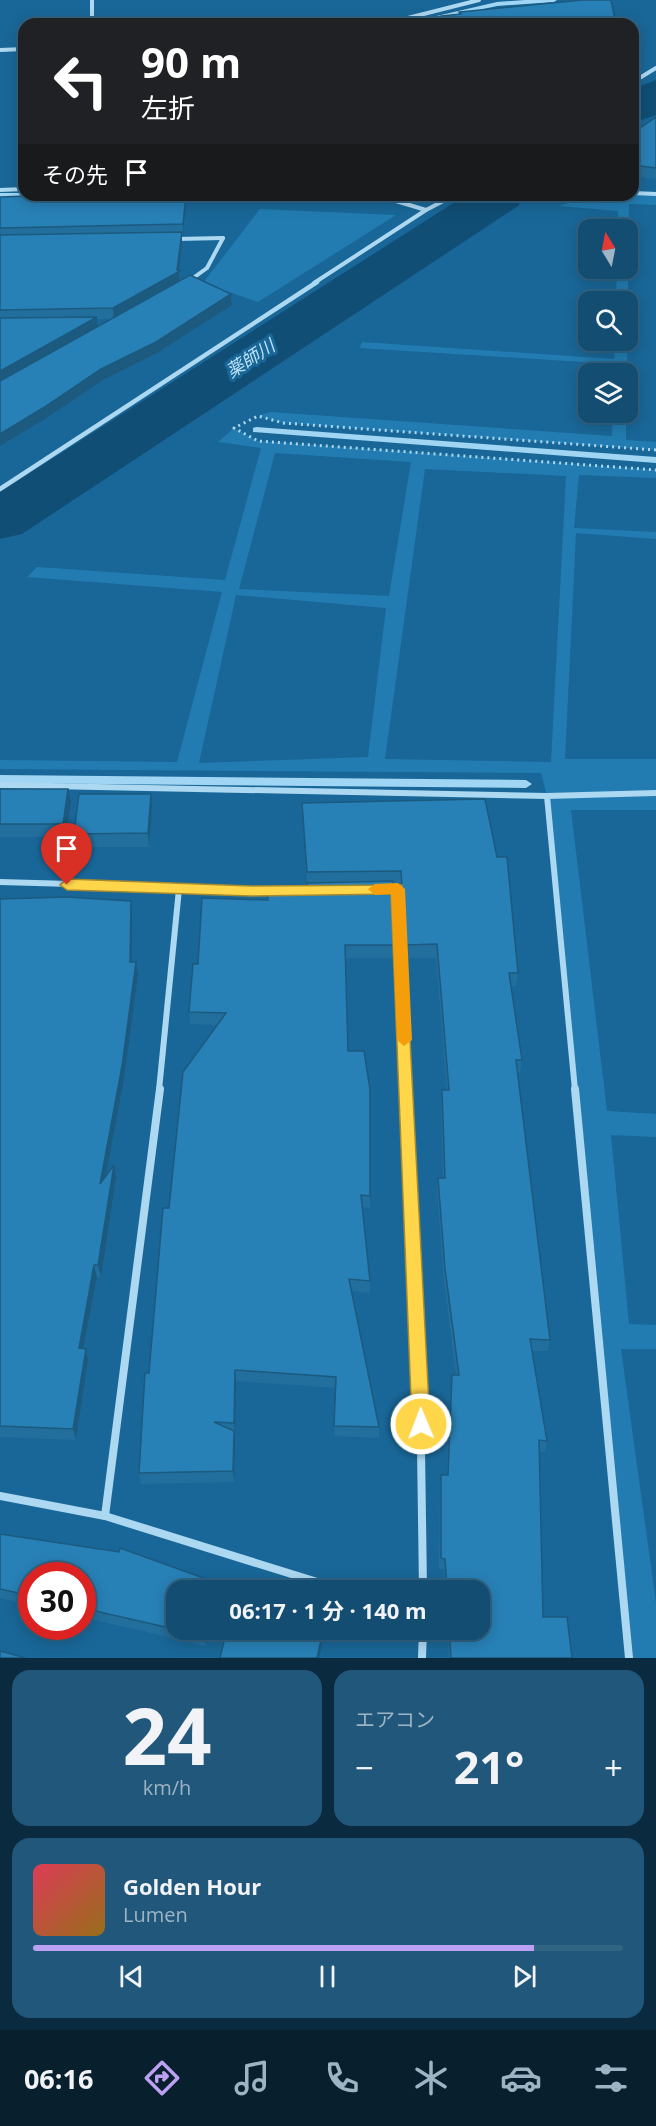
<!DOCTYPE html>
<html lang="ja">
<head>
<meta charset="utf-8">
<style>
  :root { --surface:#134d72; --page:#20577a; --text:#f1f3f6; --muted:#9db4c4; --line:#326484; --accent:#bca0f2 }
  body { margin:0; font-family:"Open Sans","Noto Sans JP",sans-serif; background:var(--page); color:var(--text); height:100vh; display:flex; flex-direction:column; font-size:22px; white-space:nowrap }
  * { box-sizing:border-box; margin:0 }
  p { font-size:20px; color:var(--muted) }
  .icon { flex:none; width:33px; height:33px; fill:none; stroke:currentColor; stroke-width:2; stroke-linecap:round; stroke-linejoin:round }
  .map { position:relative; height:1658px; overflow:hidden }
  .side { display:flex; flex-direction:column; gap:12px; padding:12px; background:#0a2a3f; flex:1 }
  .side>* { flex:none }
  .banner { position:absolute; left:18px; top:18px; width:621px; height:183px; border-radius:18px; box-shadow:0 3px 15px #0003,0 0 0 2px var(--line); background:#202124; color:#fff; overflow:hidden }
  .needle { width:39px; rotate:350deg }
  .tools { position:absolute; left:578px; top:219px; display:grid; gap:12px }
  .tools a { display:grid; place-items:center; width:60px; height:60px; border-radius:12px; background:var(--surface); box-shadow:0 3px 15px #0003,0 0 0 2px var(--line); font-size:30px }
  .speed { position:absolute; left:18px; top:1562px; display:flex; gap:12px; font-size:30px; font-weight:700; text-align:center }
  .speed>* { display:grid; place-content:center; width:78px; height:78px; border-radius:50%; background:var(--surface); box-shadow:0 3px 15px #0003,0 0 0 2px var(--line); line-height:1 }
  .speed .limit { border:9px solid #d22; background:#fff; color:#111 }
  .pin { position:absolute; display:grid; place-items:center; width:51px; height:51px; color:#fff; margin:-62px -26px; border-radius:50% 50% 50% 0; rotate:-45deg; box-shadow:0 0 6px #0007 }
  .pin .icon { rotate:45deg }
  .me { position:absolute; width:66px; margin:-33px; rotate:359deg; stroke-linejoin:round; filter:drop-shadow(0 0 4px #0008) }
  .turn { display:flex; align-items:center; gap:21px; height:126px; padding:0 24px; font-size:27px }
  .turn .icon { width:78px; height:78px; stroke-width:2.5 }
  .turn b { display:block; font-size:42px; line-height:51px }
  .then { display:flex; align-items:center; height:57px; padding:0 24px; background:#0003; gap:12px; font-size:22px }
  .big { font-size:45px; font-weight:700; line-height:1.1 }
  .side .card { flex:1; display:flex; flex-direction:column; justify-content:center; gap:9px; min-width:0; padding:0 21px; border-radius:18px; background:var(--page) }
  .side .dial { align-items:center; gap:0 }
  .dial b { font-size:78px; line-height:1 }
  .song { display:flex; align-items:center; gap:18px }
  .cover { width:72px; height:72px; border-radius:9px; background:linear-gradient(135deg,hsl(350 70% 55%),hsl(40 70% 35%)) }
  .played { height:6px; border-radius:3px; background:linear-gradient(90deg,var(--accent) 85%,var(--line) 85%) }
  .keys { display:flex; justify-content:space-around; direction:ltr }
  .heat { display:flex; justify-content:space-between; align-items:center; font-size:33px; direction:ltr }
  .side .tiles { flex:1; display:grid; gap:12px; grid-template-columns:1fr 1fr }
  .card:last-child { grid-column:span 2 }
  .trip { position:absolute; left:166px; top:1580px; width:324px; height:60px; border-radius:18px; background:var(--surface); box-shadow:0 3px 15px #0003,0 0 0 2px var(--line); font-weight:700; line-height:60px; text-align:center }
  .tabs { display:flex; height:96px; justify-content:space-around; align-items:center; background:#081f2e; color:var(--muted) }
  .tabs .icon { width:42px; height:42px }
  .tabs .on { color:var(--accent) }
  .tabs b { font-size:27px; color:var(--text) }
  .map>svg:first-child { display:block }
</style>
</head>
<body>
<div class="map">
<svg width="656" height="1658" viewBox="0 0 656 1658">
  <rect width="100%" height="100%" fill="#196798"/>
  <!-- green -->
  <g fill="#227cb1" fill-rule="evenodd">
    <path d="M 633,193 L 656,194 L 656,205 L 629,204 L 627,373 L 614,373 L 614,364 L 360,348 L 362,342 L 614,359 L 615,341 L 627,340 L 627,302 L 616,301 L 617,269 L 627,268 L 627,230 L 618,229 L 618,211 L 560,206 L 589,195 Z"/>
    <path d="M 260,209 L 396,215 L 258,302 L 203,283 Z"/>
    <path d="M 270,412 L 612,436 L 613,413 L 626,413 L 626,440 L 656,442 L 656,450 L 283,423 L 258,416 Z"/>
    <path d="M 234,428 L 258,441 L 656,470 L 656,478 L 579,475 L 574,528 L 656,532 L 656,539 L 576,533 L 565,759 L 656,759 L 656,810 L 571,810 L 607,1111 L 656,1114 L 656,1137 L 611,1135 L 629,1324 L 656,1325 L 656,1349 L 621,1349 L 656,1603 L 656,1658 L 629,1658 L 547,796 L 541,773 L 0,769 L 0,760 L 177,762 L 222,592 L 27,577 L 37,567 L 225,580 L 261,448 L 218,442 ZM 275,453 L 411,462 L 389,596 L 239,589 ZM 425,469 L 566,476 L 551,762 L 385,759 ZM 236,595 L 386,608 L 368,757 L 199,763 Z"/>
  </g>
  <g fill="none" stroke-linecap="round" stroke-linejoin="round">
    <!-- stream -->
    <g fill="#a0d6f3" fill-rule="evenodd">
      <path d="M 525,0 L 557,0 L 554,2 L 497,6 L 415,24 L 402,24 L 497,2 Z"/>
      <path d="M 0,193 L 24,193 L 24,195 L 65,195 L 61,197 L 0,197 Z"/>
      <path d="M 256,427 L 656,457 L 656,463 L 253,432 L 253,428 Z"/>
      <path d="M 0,775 L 526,780 L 532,784 L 526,788 L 0,783 Z"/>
    </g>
    <!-- river -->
    <g fill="#104e75" fill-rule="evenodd">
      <path d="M 656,80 L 656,115 L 633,123 L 633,89 Z"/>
      <path d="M 466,195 L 525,195 L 518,206 L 22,534 L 0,539 L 0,492 Z"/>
    </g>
    <!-- path-far1 -->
    <path stroke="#add8f1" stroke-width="2" stroke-dasharray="2 3" stroke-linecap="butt" d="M 184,199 L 336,195"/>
    <!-- path -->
    <path stroke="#add8f1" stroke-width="3" stroke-dasharray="2 4" stroke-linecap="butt" d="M 656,450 L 283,423 L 258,416 L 234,428 L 258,441 L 656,470"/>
    <!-- street-far3 -->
    <g stroke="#add8f1" stroke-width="4">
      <path d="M 92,0 L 92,24"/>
      <path d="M 384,24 L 479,0"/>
      <path d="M 0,50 L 24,49"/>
      <path d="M 633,82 L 656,68"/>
      <path d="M 0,190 L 24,189"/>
      <path d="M 633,193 L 656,194"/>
      <path d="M 376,195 L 426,210"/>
      <path d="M 176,239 L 223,238"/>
      <path d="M 189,281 L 207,268 L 223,238"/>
      <path d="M 314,283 L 426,210 L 455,195"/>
    </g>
    <!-- street-far2 -->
    <path stroke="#add8f1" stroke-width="4.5" d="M 0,489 L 317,282"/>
    <!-- street-far1 -->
    <g stroke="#add8f1" stroke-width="6">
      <path d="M 0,785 L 547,796 L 656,793"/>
      <path d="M 547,796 L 575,1090"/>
      <path d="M 0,882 L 314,891"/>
      <path d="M 387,889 L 397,889 L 406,1090"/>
      <path d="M 159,1090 L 179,889"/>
    </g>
    <!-- street -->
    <g stroke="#add8f1" stroke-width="8">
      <path d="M 406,1089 L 420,1376 L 423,1590"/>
      <path d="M 575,1089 L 629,1658"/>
      <path d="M 0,1496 L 105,1516 L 343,1590"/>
      <path d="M 105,1516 L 160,1089"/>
      <path d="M 422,1658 L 423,1629"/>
    </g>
  </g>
  <!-- wall -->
  <g fill="#226f9d" fill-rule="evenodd">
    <path d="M 459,12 L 616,24 L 440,24 L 441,16 L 459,14 Z"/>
    <path d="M 656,117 L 656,179 L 633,176 L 633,133 Z"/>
    <path d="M 186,195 L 186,206 L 183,234 L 182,234 L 182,243 L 179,271 L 180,281 L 231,294 L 232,305 L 157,353 L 103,380 L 45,419 L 0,446 L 0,197 ZM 97,319 L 112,319 L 98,326 Z"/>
    <path d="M 0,789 L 71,802 L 66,837 L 0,837 Z"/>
    <path d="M 485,799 L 518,973 L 516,986 L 511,986 L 522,1060 L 520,1073 L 517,1073 L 550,1340 L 548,1351 L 532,1351 L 547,1441 L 545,1452 L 540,1452 L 543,1617 L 572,1658 L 449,1658 L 447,1629 L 480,1629 L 480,1590 L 445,1590 L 444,1569 L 439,1569 L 440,1486 L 441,1475 L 447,1475 L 451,1386 L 452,1375 L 456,1375 L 444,1281 L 437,1191 L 438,1178 L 443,1178 L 441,1103 L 442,1090 L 447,1090 L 436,958 L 405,958 L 400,885 L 393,885 L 395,945 L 395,958 L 345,958 L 348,1051 L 370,1196 L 370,1208 L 362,1207 L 370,1281 L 370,1293 L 352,1291 L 379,1427 L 379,1438 L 334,1436 L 336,1388 L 236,1381 L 235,1434 L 234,1434 L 234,1482 L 141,1484 L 139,1473 L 149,1373 L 169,1208 L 217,1025 L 190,1024 L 189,1012 L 198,964 L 268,900 L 308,895 L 302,803 Z"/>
    <path d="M 152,807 L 149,847 L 77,847 L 74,834 Z"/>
    <path d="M 0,899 L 131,901 L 132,914 L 132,962 L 138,975 L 124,1079 L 106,1176 L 116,1178 L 101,1277 L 97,1277 L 83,1349 L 86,1349 L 88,1360 L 76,1440 L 0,1437 Z"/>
    <path d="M 0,1534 L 220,1584 L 221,1590 L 177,1590 L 177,1629 L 211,1629 L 206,1646 L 82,1617 L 82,1575 L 32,1575 L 32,1605 L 0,1598 Z"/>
  </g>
  <!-- shaded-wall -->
  <g fill="#1c5a7f">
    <path d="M 186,195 L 186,206 L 183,234 L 183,224 Z"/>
    <path d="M 182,232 L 182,243 L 179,271 L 180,281 L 114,319 L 113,308 Z"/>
    <path d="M 231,294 L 232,305 L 157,353 L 103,380 L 45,419 L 0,446 L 0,434 L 101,369 Z"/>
    <path d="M 97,317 L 98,328 L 0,383 L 0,371 Z"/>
    <path d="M 68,789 L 71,802 L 66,837 L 63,824 Z"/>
    <path d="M 151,794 L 152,807 L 149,847 L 148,833 Z"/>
    <path d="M 131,901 L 132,914 L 132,975 L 130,962 Z"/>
    <path d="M 136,962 L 138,975 L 124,1079 L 102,1197 L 100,1184 Z"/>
    <path d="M 114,1165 L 116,1178 L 101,1277 L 98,1265 Z"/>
    <path d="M 94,1265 L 97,1277 L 81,1360 L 79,1348 Z"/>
    <path d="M 86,1349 L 88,1360 L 76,1440 L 73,1429 Z"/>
    <path d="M 235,1370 L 236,1381 L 235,1434 L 234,1423 Z"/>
    <path d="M 234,1431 L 235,1441 L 234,1482 L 233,1471 Z"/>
    <path d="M 207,1629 L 211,1629 L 206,1646 L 205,1636 Z"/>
    <path d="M 323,1631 L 323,1640 L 319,1658 L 317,1658 Z"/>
  </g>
  <!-- building -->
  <g fill="#2881b6" stroke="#1c5a7f" stroke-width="1.5">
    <path d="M 583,0 L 611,0 L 616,24 L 447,24 L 441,16 L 461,14 L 459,12 Z"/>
    <path d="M 656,117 L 656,168 L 633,165 L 633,133 Z"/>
    <path d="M 53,195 L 186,195 L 183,224 L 0,228 L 0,197 Z"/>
    <path d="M 182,232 L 177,270 L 180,271 L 113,308 L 0,310 L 0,235 Z"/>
    <path d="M 190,275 L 231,294 L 156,342 L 101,369 L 43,408 L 0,434 L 0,381 Z"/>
    <path d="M 97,317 L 0,371 L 0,318 Z"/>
    <path d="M 0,789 L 68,789 L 63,824 L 0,824 Z"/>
    <path d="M 79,794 L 151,794 L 148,833 L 74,834 Z"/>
    <path d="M 485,799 L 497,857 L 507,857 L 518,973 L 509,973 L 522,1060 L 516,1060 L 550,1340 L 530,1339 L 547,1441 L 539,1440 L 543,1617 L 567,1617 L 572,1658 L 451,1658 L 449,1629 L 480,1629 L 480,1590 L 447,1590 L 445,1559 L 441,1558 L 441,1475 L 448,1475 L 452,1375 L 459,1375 L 445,1269 L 438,1178 L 445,1178 L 442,1090 L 449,1090 L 437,944 L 406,945 L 401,871 L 307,872 L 302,803 Z"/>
    <path d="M 393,881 L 395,945 L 345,945 L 348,1051 L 364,1051 L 370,1090 L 370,1196 L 361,1195 L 370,1281 L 349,1279 L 379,1427 L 334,1426 L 336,1377 L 235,1370 L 234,1423 L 214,1422 L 234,1431 L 233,1471 L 139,1473 L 145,1373 L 149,1373 L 163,1208 L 169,1208 L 183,1072 L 226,1013 L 189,1012 L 193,964 L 198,964 L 202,898 L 268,900 L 267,893 L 308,895 L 307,883 Z"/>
    <path d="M 66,897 L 131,901 L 130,962 L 136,962 L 122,1066 L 100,1184 L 114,1165 L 98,1265 L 94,1265 L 79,1348 L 86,1349 L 73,1429 L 0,1426 L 0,899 Z"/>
    <path d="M 0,1534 L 119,1552 L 120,1548 L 220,1584 L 218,1590 L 177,1590 L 177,1629 L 207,1629 L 205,1636 L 82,1608 L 82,1575 L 32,1575 L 32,1596 L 0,1589 Z"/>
    <path d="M 227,1629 L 315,1629 L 323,1631 L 317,1658 L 220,1658 Z"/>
    <path d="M 0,1651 L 26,1658 L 0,1658 Z"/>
  </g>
  <!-- route -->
  <path fill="#ffd54a" stroke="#a68a30" stroke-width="1.5" d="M 67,879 L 251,886 L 402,885 L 430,1424 L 427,1430 L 421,1432 L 414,1430 L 412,1424 L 391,894 L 251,896 L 67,890 L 60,885 Z"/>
  <!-- slow -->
  <path fill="#f59e0b" d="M 398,883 L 405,889 L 412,1040 L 404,1046 L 397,1040 L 391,894 L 375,895 L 368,889 L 375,884 Z"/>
  <g text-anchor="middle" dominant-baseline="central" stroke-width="6" stroke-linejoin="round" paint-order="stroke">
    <!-- far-water labels -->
    <g font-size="18" font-style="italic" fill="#bae1f7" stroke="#196798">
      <text transform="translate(250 358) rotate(-33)">薬師川</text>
    </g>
  </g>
</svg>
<div class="tools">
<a><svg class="needle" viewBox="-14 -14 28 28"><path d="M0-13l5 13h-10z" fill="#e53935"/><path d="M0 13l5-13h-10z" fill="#9db4c4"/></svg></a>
<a><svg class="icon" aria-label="search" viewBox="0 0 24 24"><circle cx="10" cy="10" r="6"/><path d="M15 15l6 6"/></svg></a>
<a><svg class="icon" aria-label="layers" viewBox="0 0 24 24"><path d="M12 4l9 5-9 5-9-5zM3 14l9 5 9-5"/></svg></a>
</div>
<div class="speed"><div class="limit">30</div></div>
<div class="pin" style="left:67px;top:885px;background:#d93025"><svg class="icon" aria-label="arrive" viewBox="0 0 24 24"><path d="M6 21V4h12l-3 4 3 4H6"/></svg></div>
<svg class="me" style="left:421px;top:1424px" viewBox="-20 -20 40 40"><circle r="17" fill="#ffd54a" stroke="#fff" stroke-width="3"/><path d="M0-11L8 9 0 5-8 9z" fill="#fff"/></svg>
<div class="trip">06:17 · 1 分 · 140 m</div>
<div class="banner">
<div class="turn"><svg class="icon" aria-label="left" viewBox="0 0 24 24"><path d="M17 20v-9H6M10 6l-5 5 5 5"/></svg><div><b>90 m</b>左折</div></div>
<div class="then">その先<svg class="icon" aria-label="arrive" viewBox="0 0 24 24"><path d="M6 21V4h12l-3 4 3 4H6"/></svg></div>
</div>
</div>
<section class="side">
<div class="tiles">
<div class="card dial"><b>24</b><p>km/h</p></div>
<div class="card"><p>エアコン</p>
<div class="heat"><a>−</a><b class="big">21°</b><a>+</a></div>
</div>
<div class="card">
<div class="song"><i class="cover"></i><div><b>Golden Hour</b><p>Lumen</p></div></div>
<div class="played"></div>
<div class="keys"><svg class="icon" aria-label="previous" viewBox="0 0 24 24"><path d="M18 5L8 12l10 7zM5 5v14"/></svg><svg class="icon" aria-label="pause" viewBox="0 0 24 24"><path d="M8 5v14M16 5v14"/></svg><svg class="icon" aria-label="next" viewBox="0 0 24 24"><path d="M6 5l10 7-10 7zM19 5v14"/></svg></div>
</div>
</div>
</section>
<nav class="tabs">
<b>06:16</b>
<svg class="icon on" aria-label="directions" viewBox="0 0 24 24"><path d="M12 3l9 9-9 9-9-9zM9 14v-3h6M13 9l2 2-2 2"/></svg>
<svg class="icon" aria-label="music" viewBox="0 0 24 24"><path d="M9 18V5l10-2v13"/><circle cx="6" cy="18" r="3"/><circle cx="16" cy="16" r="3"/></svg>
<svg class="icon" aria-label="phone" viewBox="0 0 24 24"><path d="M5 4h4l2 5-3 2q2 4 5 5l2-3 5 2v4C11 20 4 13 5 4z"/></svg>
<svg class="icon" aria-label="climate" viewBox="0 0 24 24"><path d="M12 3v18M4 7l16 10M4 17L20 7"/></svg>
<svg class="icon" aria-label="car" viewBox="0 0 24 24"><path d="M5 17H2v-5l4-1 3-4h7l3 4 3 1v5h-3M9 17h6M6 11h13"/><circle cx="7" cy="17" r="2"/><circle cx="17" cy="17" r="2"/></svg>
<svg class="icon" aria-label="filters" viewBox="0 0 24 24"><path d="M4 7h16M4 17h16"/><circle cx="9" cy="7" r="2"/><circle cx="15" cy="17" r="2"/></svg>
</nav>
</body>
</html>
